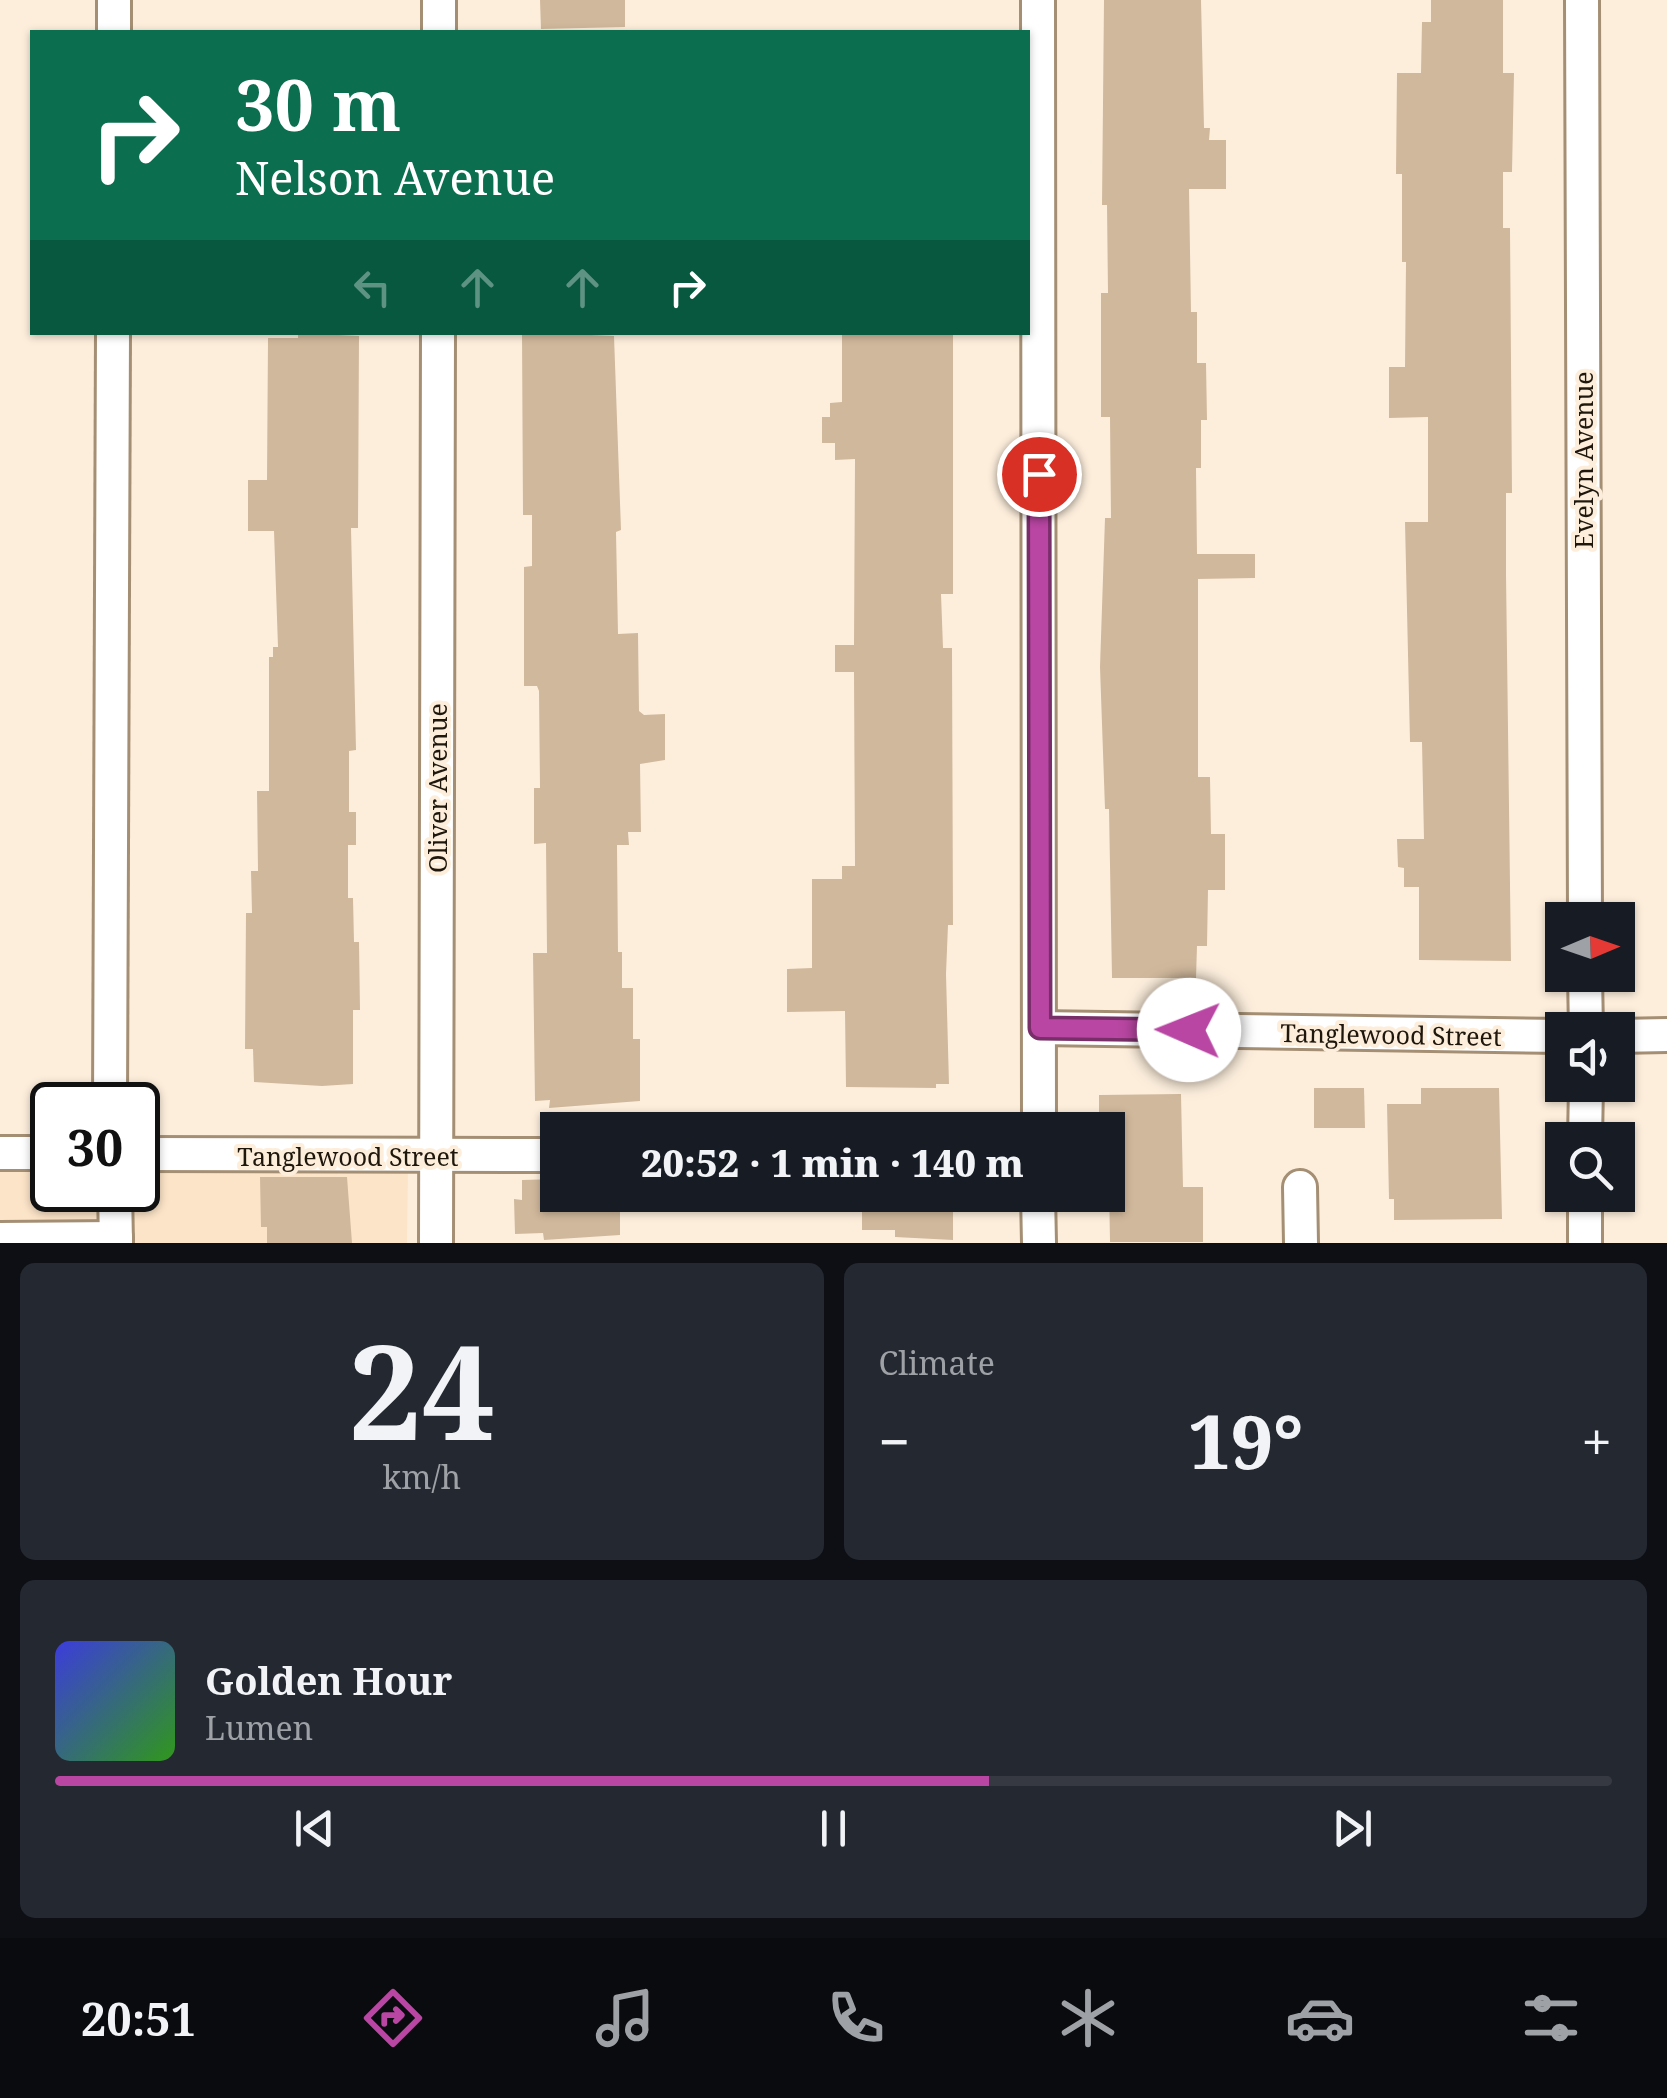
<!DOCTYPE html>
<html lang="en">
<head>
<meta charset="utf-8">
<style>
  :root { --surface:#171b24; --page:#242831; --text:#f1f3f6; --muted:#9ea1a6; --line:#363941; --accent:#b846a2 }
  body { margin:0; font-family:"Noto Serif",serif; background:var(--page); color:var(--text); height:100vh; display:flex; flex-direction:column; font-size:38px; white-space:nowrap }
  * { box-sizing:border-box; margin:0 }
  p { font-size:32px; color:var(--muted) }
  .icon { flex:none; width:55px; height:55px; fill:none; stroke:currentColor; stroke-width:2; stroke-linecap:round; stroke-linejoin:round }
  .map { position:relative; height:1243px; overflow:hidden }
  .drawer { display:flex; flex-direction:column; gap:20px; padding:20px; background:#0d0f14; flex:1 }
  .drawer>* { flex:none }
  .guide { position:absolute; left:30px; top:30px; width:1000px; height:305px; border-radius:0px; box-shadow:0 2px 8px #0004; background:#0b6e4f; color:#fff; overflow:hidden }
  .needle { width:65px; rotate:88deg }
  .buttons { position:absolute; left:1545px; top:902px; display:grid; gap:20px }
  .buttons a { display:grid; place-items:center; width:90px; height:90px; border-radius:0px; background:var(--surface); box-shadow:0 2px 8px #0004; font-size:50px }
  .speed { position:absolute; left:30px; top:1082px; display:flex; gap:20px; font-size:50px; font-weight:700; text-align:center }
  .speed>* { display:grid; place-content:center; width:130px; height:130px; border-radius:50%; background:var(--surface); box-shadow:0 2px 8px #0004; line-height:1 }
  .speed .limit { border:5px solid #111; border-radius:15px; background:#fff; color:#111 }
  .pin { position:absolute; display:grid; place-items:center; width:85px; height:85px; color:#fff; margin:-42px; border:5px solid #fff; border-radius:50%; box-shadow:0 2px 10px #0007 }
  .me { position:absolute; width:110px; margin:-55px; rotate:271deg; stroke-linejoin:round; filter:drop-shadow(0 0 8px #0008) }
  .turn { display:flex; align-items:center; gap:35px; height:210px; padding:0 40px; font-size:45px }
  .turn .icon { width:130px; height:130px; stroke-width:2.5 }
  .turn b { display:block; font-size:70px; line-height:85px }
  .lanes { display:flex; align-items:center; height:95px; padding:0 40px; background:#0003; justify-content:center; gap:50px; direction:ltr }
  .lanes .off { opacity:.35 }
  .big { font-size:75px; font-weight:800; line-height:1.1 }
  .drawer .widget { flex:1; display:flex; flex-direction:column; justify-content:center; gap:15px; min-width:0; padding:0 35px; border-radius:15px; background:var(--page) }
  .drawer .dial { align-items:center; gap:0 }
  .dial b { font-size:130px; line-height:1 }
  .song { display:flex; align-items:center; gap:30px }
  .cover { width:120px; height:120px; border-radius:15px; background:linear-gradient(135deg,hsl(240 70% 55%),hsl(110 70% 35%)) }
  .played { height:10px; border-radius:5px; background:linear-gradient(90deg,var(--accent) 60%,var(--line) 60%) }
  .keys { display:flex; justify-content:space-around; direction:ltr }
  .heat { display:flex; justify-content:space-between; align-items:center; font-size:55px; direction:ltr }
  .drawer .tiles { flex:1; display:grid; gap:20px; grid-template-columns:1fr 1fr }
  .widget:last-child { grid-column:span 2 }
  .trip { position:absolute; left:540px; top:1112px; width:585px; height:100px; border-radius:0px; background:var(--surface); box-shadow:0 2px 8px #0004; font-weight:800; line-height:100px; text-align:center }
  .tabs { display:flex; height:160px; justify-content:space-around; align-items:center; background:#090b0e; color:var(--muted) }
  .tabs .icon { width:70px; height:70px }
  .tabs .on { color:var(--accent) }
  .tabs b { font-size:45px; color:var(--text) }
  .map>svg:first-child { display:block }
</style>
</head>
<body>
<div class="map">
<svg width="1667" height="1243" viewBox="0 0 1667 1243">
  <rect width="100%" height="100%" fill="#fdeedc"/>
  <!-- built -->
  <path fill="#fce4c8" d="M 0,1167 L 52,1168 L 52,1190 L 138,1190 L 138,1168 L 408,1170 L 407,1243 L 0,1243 Z"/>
  <!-- building -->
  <g fill="#d0b89c">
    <path d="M 540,0 L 625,0 L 625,27 L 541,29 Z"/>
    <path d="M 1104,0 L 1201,0 L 1204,128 L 1210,128 L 1209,140 L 1226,140 L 1226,189 L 1189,189 L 1191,312 L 1197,312 L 1197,363 L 1206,363 L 1207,420 L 1201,420 L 1201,468 L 1196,468 L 1197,554 L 1255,554 L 1255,578 L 1198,579 L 1198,777 L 1210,777 L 1211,834 L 1225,834 L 1225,890 L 1208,890 L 1207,946 L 1197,946 L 1196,978 L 1112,978 L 1109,809 L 1105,809 L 1100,667 L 1105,518 L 1111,518 L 1110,417 L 1101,417 L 1101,293 L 1108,293 L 1107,205 L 1102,205 Z"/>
    <path d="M 1431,0 L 1503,0 L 1503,73 L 1514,73 L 1512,172 L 1503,172 L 1503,228 L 1510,228 L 1512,493 L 1506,493 L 1506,574 L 1511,961 L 1419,960 L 1419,887 L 1404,887 L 1404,868 L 1398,867 L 1397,839 L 1424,839 L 1422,742 L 1410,742 L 1405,522 L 1428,522 L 1428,417 L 1389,418 L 1389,367 L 1405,367 L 1406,262 L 1402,262 L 1402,174 L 1396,174 L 1397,73 L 1421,73 L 1422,22 L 1431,22 Z"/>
    <path d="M 522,332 L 614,336 L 621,530 L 616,532 L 618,634 L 638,633 L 639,711 L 644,715 L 665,714 L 665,760 L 640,764 L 641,832 L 628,832 L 629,845 L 617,845 L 618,952 L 622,952 L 622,988 L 633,988 L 633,1039 L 640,1039 L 640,1101 L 549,1108 L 550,1100 L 535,1101 L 533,953 L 547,953 L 546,843 L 534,844 L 534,788 L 540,788 L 539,691 L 537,686 L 524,686 L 524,567 L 532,566 L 532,515 L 523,515 Z"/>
    <path d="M 842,332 L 953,332 L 953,594 L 941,594 L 943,648 L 952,648 L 953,925 L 948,925 L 946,974 L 949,1084 L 936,1084 L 936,1088 L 846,1087 L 845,1011 L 787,1012 L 787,969 L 812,968 L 812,879 L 842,879 L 842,866 L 855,866 L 854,672 L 835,672 L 835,645 L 854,645 L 855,459 L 835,460 L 835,443 L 822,443 L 822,417 L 830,417 L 830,403 L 842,402 Z"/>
    <path d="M 298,333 L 359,336 L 358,528 L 351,528 L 356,750 L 349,751 L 349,812 L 356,812 L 356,845 L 348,845 L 348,898 L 353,898 L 354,942 L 359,942 L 360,1010 L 353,1010 L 353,1084 L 322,1086 L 254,1082 L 253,1049 L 245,1049 L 246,913 L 252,913 L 251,871 L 258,871 L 257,791 L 269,791 L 269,657 L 273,657 L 273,647 L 278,647 L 274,531 L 248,531 L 248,480 L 267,480 L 268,338 L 298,338 Z"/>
    <path d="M 1314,1088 L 1364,1088 L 1365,1128 L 1314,1128 Z"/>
    <path d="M 1421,1088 L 1499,1088 L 1502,1219 L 1394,1220 L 1394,1199 L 1389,1199 L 1387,1104 L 1421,1104 Z"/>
    <path d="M 1181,1094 L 1183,1187 L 1203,1187 L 1203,1242 L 1110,1242 L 1108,1130 L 1099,1130 L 1099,1095 Z"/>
    <path d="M 260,1177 L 347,1177 L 352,1243 L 267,1243 L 267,1227 L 261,1227 Z"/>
    <path d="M 558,1179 L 558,1195 L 620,1195 L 620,1235 L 544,1240 L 543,1233 L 515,1234 L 514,1199 L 522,1200 L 522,1180 Z"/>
    <path d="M 862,1195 L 953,1195 L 953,1240 L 895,1237 L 895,1230 L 862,1230 Z"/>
  </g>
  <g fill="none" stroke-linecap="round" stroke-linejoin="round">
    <!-- minor casing -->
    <g stroke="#a58f74" stroke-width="38">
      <g id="minor">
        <path d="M 1038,0 L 1039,1130"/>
        <path d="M 1582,0 L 1585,920"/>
        <path d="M 114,32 L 114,0"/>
        <path d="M 439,32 L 439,0"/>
        <path d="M 1585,975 L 1586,1030"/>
        <path d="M 1039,1028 L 1562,1036"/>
        <path d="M 1618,1036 L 1667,1035"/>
        <path d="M 110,1105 L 113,332"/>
        <path d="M 1585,1140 L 1586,1085"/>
        <path d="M 0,1153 L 52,1153"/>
        <path d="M 138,1154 L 558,1155"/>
        <path d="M 1300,1187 L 1301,1243"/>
        <path d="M 115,1190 L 116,1243"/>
        <path d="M 1038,1195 L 1039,1243"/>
        <path d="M 0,1239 L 116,1238"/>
        <path d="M 436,1243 L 438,332"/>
        <path d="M 1585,1243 L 1585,1195"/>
      </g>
    </g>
    <!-- minor -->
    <use href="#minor" stroke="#fff" stroke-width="32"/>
  </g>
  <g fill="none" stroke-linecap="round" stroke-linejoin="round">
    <!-- route casing -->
    <g stroke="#782e69" stroke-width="25">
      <path id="route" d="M 1039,474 L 1040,1028 L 1189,1030"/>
    </g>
    <!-- route -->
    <use href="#route" stroke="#b846a2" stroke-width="18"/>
  </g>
  <g text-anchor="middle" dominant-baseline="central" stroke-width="8" stroke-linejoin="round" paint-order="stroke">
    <!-- street labels -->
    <g font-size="25" fill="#1f170c" stroke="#fdeedc">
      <text transform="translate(1583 460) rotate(-90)">Evelyn Avenue</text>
      <text transform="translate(437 788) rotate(-90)">Oliver Avenue</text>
      <text transform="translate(1391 1034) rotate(1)">Tanglewood Street</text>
      <text x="348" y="1156">Tanglewood Street</text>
    </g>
  </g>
</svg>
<div class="buttons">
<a><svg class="needle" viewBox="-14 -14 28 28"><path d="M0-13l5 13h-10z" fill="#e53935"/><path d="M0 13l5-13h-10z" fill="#9ea1a6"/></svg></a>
<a><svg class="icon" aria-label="sound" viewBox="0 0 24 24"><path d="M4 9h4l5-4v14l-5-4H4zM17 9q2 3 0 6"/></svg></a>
<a><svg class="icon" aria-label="search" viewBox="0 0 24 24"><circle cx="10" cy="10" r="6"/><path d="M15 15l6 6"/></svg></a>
</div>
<div class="speed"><div class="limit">30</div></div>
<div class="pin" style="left:1039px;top:474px;background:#d93025"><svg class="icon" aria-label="arrive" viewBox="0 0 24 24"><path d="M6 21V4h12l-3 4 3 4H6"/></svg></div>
<svg class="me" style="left:1189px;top:1030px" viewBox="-20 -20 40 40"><circle r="19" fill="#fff"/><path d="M0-13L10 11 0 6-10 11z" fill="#b846a2"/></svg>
<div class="trip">20:52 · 1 min · 140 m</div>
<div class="guide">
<div class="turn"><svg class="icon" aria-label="right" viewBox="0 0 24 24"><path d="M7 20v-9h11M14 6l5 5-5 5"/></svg><div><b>30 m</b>Nelson Avenue</div></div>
<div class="lanes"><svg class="icon off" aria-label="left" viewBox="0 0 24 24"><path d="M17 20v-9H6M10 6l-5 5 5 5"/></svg><svg class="icon off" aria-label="ahead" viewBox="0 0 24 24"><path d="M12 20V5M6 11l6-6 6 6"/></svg><svg class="icon off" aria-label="ahead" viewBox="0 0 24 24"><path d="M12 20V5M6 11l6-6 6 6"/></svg><svg class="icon" aria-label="right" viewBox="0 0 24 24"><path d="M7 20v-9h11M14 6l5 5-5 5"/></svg></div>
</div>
</div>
<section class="drawer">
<div class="tiles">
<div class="widget dial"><b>24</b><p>km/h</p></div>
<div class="widget"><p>Climate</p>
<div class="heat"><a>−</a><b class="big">19°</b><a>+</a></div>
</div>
<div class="widget">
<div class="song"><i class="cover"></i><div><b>Golden Hour</b><p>Lumen</p></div></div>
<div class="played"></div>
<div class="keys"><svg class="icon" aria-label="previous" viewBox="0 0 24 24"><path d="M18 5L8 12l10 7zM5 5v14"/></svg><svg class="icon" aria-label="pause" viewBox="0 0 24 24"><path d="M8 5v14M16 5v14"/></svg><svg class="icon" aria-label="next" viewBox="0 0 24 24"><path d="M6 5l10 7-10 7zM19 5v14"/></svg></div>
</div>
</div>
</section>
<nav class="tabs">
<b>20:51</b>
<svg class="icon on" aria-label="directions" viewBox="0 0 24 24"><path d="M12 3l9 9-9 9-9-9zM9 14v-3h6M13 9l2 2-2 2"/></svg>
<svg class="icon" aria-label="music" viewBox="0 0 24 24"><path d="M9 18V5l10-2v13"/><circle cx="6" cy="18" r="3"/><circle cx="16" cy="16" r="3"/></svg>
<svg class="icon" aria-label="phone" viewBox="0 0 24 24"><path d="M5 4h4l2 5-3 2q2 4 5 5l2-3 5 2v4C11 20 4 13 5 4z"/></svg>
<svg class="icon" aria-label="climate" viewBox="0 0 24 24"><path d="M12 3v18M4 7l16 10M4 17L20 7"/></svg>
<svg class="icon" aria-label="car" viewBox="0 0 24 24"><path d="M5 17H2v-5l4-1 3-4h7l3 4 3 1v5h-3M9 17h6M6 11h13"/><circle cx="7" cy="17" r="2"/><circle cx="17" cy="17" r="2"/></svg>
<svg class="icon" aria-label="filters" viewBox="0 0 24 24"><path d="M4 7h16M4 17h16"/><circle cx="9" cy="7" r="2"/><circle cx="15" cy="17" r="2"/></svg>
</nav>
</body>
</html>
